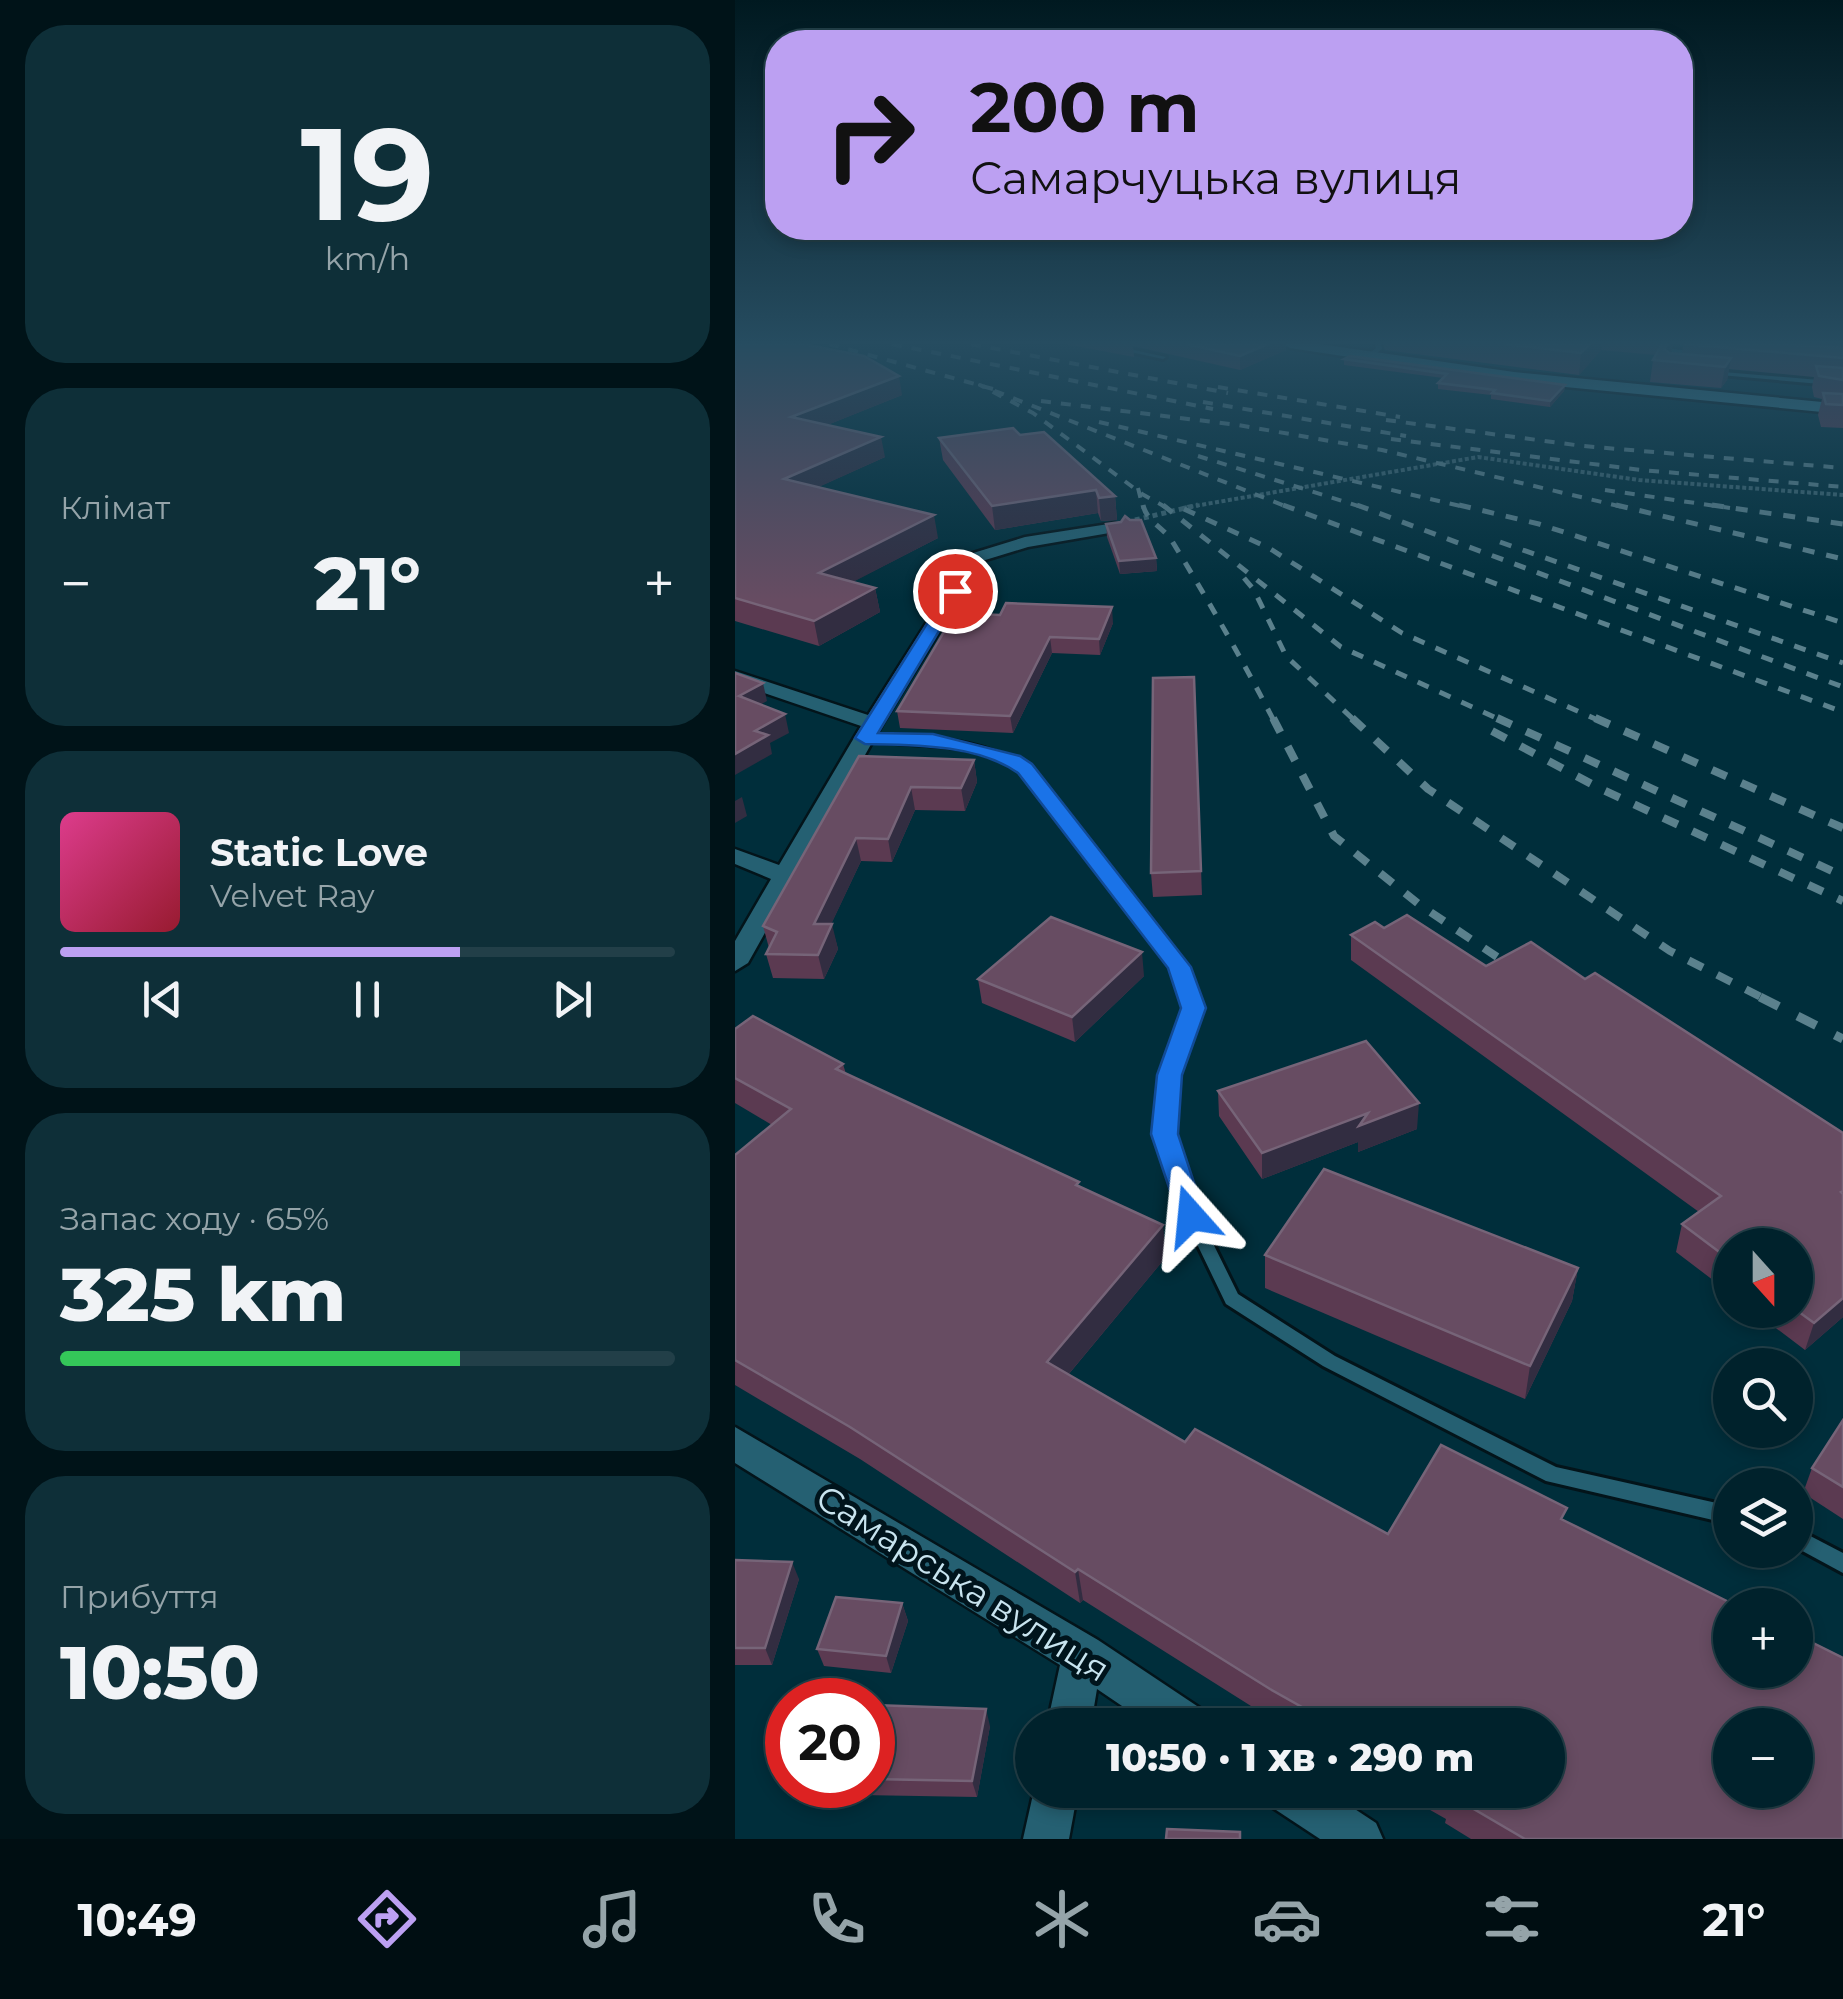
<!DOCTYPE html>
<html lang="uk">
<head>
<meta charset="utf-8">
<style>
  :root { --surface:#00222c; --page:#0e2f38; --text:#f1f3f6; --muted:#95a4a9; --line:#223f48; --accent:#bca0f2 }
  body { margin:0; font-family:Montserrat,sans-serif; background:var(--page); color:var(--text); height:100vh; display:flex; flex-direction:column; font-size:38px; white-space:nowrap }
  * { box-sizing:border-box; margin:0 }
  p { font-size:32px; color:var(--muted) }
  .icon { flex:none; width:55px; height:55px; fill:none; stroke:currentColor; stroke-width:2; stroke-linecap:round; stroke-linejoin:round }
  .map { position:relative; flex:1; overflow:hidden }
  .side { display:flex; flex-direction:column; gap:25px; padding:25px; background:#001318; width:735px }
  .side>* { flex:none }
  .guide { position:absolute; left:30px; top:30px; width:928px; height:210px; border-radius:40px; box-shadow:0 5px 15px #0003,0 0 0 2px var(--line); background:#bca0f2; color:#111; overflow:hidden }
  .needle { width:65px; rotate:159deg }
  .tools { position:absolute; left:978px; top:1228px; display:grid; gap:20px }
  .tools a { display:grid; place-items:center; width:100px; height:100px; border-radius:50%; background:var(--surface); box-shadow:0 5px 15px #0003,0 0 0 2px var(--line); font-size:50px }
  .speed { position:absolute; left:30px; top:1678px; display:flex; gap:20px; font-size:50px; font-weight:700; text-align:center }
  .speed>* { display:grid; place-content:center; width:130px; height:130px; border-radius:50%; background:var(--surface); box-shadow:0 5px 15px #0003,0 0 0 2px var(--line); line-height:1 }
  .speed .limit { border:15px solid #d22; background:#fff; color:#111 }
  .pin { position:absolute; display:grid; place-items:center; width:85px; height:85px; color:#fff; margin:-42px; border:5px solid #fff; border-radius:50%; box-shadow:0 2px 10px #0007 }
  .me { position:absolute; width:110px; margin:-55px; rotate:342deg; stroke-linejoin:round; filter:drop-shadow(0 0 8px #0008) }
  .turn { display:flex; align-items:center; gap:35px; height:210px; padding:0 40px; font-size:45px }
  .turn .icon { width:130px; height:130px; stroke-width:2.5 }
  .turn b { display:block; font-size:70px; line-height:85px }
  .big { font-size:75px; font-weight:800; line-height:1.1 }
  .side .card { flex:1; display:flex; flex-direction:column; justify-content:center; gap:15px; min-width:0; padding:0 35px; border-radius:40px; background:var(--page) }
  .side .dial { align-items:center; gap:0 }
  .dial b { font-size:130px; line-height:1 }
  .song { display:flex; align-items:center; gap:30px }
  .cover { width:120px; height:120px; border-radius:15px; background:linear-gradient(135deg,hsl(330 70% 55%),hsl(350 70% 35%)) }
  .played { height:10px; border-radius:5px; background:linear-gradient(90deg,var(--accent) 65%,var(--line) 65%) }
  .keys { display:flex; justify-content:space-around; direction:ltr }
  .heat { display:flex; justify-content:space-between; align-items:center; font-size:55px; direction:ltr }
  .charge { height:15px; border-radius:8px; background:linear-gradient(90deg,#34c759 65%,var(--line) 0) }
  .trip { position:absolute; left:280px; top:1708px; width:550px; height:100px; border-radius:50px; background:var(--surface); box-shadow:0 5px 15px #0003,0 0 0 2px var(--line); font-weight:800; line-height:100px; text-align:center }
  .tabs { display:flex; height:160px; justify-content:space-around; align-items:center; background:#000e12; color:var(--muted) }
  .tabs .icon { width:70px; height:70px }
  .tabs .selected { color:var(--accent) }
  .tabs b { font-size:45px; color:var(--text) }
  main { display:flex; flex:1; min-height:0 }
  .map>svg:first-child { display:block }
</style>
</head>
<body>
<main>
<section class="side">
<div class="card dial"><b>19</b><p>km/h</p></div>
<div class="card"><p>Клімат</p>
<div class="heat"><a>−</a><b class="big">21°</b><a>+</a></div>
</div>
<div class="card">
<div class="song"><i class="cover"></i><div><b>Static Love</b><p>Velvet Ray</p></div></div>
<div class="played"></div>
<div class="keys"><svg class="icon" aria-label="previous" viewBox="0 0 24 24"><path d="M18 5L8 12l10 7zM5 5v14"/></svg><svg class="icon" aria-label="pause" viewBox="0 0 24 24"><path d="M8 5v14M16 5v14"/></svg><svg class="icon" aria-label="next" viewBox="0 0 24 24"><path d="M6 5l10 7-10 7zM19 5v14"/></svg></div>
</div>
<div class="card"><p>Запас ходу · 65%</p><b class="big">325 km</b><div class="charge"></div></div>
<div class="card"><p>Прибуття</p><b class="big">10:50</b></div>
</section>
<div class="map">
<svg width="1108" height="1839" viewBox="0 0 1108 1839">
  <rect width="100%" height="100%" fill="#002e3b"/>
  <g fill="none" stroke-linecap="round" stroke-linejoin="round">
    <!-- lane casing -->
    <g stroke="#03141a" stroke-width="6">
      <g id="lane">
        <path d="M 359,344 L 371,344 L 431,357 L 428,359 Z"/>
        <path d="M 640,344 L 646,344 L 647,349 L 634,359 L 630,359 L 630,357 L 641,348 Z"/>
        <path d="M 920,347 L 947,350 L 950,352 L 947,354 L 918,350 Z"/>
        <path d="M 976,371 L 1108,382 L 1108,386 L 974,374 Z"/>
        <path d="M 130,735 C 186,735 244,738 294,767 L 451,967 L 465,1007 L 441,1075 L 437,1134 L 464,1215 L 503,1294 L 600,1356 L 821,1467 L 995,1506 L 995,1524 L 811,1481 L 588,1366 L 491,1304 L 448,1215 L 423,1134 L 427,1075 L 451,1007 L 438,968 L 286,771 C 230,738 186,748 126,740 L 125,738 Z"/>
        <path d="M 1060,1528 L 1108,1553 L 1108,1573 L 1060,1547 Z"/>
      </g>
    </g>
    <!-- street casing -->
    <g stroke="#03141a" stroke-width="5">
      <g id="street">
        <path d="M 380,523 L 388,528 L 386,531 L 293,547 L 247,561 L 148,723 L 13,963 L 0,971 L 0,941 L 36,879 L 0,864 L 0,849 L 44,865 L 126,726 L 0,683 L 0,671 L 133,715 L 235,554 L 290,537 Z"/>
        <path d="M 0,1427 L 363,1640 L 468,1710 L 475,1725 L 415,1725 L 362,1689 L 356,1725 L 312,1725 L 325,1665 L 0,1463 Z"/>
        <path d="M 299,1790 L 343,1790 L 334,1839 L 288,1839 Z"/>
        <path d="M 529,1790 L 591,1790 L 641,1823 L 648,1839 L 585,1839 L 535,1806 Z"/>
      </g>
    </g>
    <!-- secondary casing -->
    <g stroke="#03141a" stroke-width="5">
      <path id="secondary" d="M 548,344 L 584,344 L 779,372 L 1108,404 L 1108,414 L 779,382 L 555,348 Z"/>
    </g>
    <!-- path-far1 -->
    <path stroke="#3d6572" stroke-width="4" stroke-dasharray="4 2.5" stroke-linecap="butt" d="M 448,508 L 743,457 L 904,480 L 1108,495"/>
    <!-- path -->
    <path stroke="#3d6572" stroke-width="5" stroke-dasharray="5 4" stroke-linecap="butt" d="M 400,520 L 463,505"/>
    <!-- lane -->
    <use href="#lane" fill="#256072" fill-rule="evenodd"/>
    <!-- street -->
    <use href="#street" fill="#256072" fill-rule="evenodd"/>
    <!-- secondary -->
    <use href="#secondary" fill="#367a8f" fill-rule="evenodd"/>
    <!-- rail-far3 -->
    <g stroke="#5b818d" stroke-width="4" stroke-dasharray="10 10" stroke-linecap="butt">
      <path d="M 94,344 L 258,389"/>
      <path d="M 157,344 L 478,409"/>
      <path d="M 236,344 L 493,393"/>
      <path d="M 483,387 L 665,417"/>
      <path d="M 306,401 L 503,425 L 647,450 L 892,508"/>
      <path d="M 468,402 L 671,436"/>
      <path d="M 651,420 L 848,446 L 1108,468"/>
      <path d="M 364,422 L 734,508"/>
      <path d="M 656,439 L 906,470 L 1108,487"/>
      <path d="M 463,456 L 630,508"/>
      <path d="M 403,488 L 408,508"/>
      <path d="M 870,490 L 995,508"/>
      <path d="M 432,508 L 407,494 L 298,413 L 245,385 L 555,508"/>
    </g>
    <!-- rail-far2 -->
    <g stroke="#5b818d" stroke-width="5" stroke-dasharray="12 12" stroke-linecap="butt">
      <path d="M 408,505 C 412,522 428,527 437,541 C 473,600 507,659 539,721"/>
      <path d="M 428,505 L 606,647 L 768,721"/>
      <path d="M 548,505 L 1108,712"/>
      <path d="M 622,505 L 1108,687"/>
      <path d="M 724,505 L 804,524 L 1108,623"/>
      <path d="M 881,505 L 1108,559"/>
      <path d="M 977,505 L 1108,524"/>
      <path d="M 449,509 L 534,548 L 667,633 L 865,721"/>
      <path d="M 765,542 L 1108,663"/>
      <path d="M 509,578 L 519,590 L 551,656 L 620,721"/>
    </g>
    <!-- rail-far1 -->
    <g stroke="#5b818d" stroke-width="8" stroke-dasharray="16 16" stroke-linecap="butt">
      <path d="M 538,718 L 599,836 L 685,905 L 786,973"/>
      <path d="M 617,718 L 693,789 L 935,951 L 1030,999"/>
      <path d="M 762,718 L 1108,876"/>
      <path d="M 860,718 L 1108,828"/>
      <path d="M 757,731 L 866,789 L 1108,901"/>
    </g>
    <!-- rail -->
    <path stroke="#5b818d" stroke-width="9" stroke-dasharray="21 21" stroke-linecap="butt" d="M 1025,997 L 1108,1039"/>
  </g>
  <!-- wall -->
  <g fill="#5b3a51" fill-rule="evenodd">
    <path d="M 0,344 L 167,395 L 92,425 L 150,457 L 83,487 L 203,538 L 117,582 L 140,588 L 145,612 L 84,646 L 0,621 Z"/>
    <path d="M 330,344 L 551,344 L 551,350 L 505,370 L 398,346 L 399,357 Z"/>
    <path d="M 648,344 L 1108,344 L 1108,428 L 1086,427 L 1083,415 L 1087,399 L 1079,397 L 1077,387 L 1079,377 L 994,369 L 992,380 L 986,388 L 915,382 L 918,360 L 921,355 L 866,350 L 844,375 L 650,350 ZM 938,344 L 948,345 L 947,354 L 936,353 Z"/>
    <path d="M 609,359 L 830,385 L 829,391 L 815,407 L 756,399 L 756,395 L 703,389 L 703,383 L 708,378 L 609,365 Z"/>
    <path d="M 285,435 L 380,496 L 382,520 L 366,521 L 363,513 L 260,530 L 208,460 L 204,438 Z"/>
    <path d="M 371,524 L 421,558 L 422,571 L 385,574 L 372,537 Z"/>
    <path d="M 220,613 L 378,623 L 365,655 L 317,653 L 278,733 L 165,728 L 162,711 Z"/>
    <path d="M 459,677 L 467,895 L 418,897 L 416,873 Z"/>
    <path d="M 124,756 L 239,760 L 242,782 L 230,811 L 180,810 L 157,862 L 126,861 L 96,924 L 103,949 L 89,979 L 38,978 L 31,954 L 34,948 L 28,926 Z"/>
    <path d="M 672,915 L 751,966 L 796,942 L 850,979 L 860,973 L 1108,1133 L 1108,1317 L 1070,1350 L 1017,1310 L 1060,1310 L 1060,1245 L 995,1245 L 995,1293 L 941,1252 L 947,1224 L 964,1212 L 616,960 L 616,935 L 640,922 L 649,928 Z"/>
    <path d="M 409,976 L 340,1042 L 247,1003 L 243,979 Z"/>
    <path d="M 0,1029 L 108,1064 L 111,1074 L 345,1186 L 431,1257 L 333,1375 L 450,1442 L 653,1534 L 829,1521 L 1108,1839 L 736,1839 L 710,1823 L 711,1819 L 660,1790 L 812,1790 L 812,1725 L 546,1725 L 348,1600 L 345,1603 L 125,1459 L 0,1385 L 0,1155 L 37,1125 L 0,1103 Z"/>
    <path d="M 483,1091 L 682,1129 L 623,1152 L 623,1142 L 527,1179 L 484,1116 Z"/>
    <path d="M 530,1255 L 843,1268 L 837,1301 L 790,1399 L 530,1288 Z"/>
    <path d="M 1108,1420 L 1108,1519 L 1068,1493 L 1077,1468 Z"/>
    <path d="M 0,1560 L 64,1579 L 37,1665 L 0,1665 Z"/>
    <path d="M 167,1603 L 173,1621 L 156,1673 L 89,1666 L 82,1649 Z"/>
    <path d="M 138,1705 L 255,1726 L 242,1797 L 67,1794 L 63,1785 L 138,1785 Z"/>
  </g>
  <!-- shaded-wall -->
  <g fill="#322d41">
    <path d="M 533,344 L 551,344 L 551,350 L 505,370 L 505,356 Z"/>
    <path d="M 855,344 L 867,344 L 866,350 L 844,375 L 846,353 Z"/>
    <path d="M 933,344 L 938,344 L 936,356 L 929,349 Z"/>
    <path d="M 996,358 L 992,380 L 986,388 L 990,367 Z"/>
    <path d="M 164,376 L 167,395 L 60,438 L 56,417 Z"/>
    <path d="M 830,385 L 829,391 L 815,407 L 815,401 Z"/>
    <path d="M 146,437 L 150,457 L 53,501 L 49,479 Z"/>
    <path d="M 361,490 L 363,513 L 260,530 L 257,506 Z"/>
    <path d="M 380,496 L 382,520 L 366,521 L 364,498 Z"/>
    <path d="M 199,515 L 203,538 L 89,597 L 84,573 Z"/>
    <path d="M 421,558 L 422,571 L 385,574 L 384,561 Z"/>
    <path d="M 140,588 L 145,612 L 84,646 L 79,621 Z"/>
    <path d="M 377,607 L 378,623 L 365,655 L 364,639 Z"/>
    <path d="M 315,637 L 317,653 L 278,733 L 275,716 Z"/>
    <path d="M 28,683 L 32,701 L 8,714 L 4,696 Z"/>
    <path d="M 50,714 L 54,733 L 35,743 L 37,754 L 0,775 L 0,754 L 20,731 Z"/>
    <path d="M 239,760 L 242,782 L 230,811 L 226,788 Z"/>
    <path d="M 176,787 L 180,810 L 157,862 L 153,839 Z"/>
    <path d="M 7,797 L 12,816 L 0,823 L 0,801 Z"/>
    <path d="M 121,838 L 126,861 L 85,948 L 79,924 Z"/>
    <path d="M 97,924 L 103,949 L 89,979 L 83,955 Z"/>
    <path d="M 407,952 L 409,976 L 340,1042 L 337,1017 Z"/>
    <path d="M 684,1103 L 682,1129 L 623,1152 L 623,1142 L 527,1179 L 527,1153 L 633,1113 Z"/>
    <path d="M 428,1225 L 431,1257 L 317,1394 L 312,1362 Z"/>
    <path d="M 843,1268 L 837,1301 L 790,1399 L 795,1366 Z"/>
    <path d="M 1108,1298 L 1108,1317 L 1070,1350 L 1079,1323 Z"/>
    <path d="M 57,1562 L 64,1579 L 37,1665 L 30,1648 Z"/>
    <path d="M 343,1569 L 348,1600 L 345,1603 L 340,1572 Z"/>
    <path d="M 167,1603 L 173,1621 L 156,1673 L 151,1656 Z"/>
    <path d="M 251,1709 L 255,1726 L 242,1797 L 237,1781 Z"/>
  </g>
  <!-- building -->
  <g fill="#674c62" stroke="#766478" stroke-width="2.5" fill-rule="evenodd">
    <path d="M 0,344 L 68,344 L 129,356 L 164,376 L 56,417 L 146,437 L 49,479 L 199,515 L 84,573 L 140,588 L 79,621 L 0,598 Z"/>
    <path d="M 451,344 L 533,344 L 505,356 Z"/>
    <path d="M 769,344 L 855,344 L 846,353 Z"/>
    <path d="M 927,344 L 933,344 L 929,349 L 934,353 L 996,358 L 990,367 L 918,360 Z"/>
    <path d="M 949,344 L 1046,344 L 1108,348 L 1108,358 Z"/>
    <path d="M 615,356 L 830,385 L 815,401 L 757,393 L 760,390 L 703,383 L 712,374 L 609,359 Z"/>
    <path d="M 1081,366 L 1108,368 L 1108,380 L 1084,376 Z"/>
    <path d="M 1088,393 L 1108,394 L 1108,405 L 1091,404 Z"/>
    <path d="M 278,428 L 285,435 L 309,432 L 380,496 L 364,498 L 361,490 L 257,506 L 204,438 Z"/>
    <path d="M 390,516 L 395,520 L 406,520 L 421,558 L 384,561 L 371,524 L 386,522 Z"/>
    <path d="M 271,603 L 377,607 L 364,639 L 315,637 L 275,716 L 162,711 L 220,613 L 265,615 Z"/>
    <path d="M 0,673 L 28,683 L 4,696 L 50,714 L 20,731 L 33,735 L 0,754 Z"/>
    <path d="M 459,677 L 466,871 L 416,873 L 418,678 Z"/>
    <path d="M 124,756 L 239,760 L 226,788 L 176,787 L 153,839 L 121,838 L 79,924 L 97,924 L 83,955 L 31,954 L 42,932 L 28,926 Z"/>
    <path d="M 672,915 L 751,966 L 796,942 L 850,979 L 860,973 L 1108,1133 L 1108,1191 L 1106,1192 L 1108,1194 L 1108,1298 L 1079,1323 L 1060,1309 L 1060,1245 L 995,1245 L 995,1260 L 947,1224 L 986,1196 L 616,935 L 640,922 L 649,928 Z"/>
    <path d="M 316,917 L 407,952 L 337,1017 L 243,979 Z"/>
    <path d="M 18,1016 L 108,1064 L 101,1069 L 344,1182 L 341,1185 L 428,1225 L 312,1362 L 450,1442 L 460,1429 L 653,1534 L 706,1445 L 832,1508 L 826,1519 L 1000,1605 L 995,1605 L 995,1670 L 1060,1670 L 1060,1634 L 1108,1658 L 1108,1839 L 790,1839 L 715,1795 L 716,1790 L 812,1790 L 812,1725 L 599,1725 L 535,1689 L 343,1569 L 340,1572 L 115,1427 L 0,1360 L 0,1155 L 56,1109 L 0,1078 L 0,1029 ZM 995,1725 L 1060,1725 L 1060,1790 L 995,1790 Z"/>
    <path d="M 631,1041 L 684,1103 L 624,1126 L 633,1113 L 527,1153 L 483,1091 Z"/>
    <path d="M 589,1169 L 843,1268 L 795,1366 L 530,1255 Z"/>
    <path d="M 1108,1420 L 1108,1487 L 1077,1468 Z"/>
    <path d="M 0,1560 L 57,1562 L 30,1648 L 0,1648 Z"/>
    <path d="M 101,1597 L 167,1603 L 151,1656 L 82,1649 Z"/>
    <path d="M 138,1705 L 251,1709 L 237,1781 L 138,1779 Z"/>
    <path d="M 432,1829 L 505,1832 L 505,1839 L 431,1839 Z"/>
  </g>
  <!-- sky -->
  <linearGradient id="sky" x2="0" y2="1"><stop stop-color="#001920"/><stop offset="0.57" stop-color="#264c60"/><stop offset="1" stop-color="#264c60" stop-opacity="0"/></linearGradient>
  <rect width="1108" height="601" fill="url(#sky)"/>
  <!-- route -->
  <path fill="#1a73e8" stroke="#114b97" stroke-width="2.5" d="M 215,587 L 228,591 L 143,733 L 198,734 L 285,756 L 297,764 L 456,967 L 471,1008 L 447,1075 L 443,1134 L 470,1216 L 466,1223 L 456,1227 L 446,1223 L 416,1134 L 422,1075 L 446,1008 L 433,968 L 283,773 C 242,744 178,745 130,744 L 120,738 Z"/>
  <g text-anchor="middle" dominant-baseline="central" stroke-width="10" stroke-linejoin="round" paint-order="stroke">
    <!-- near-street labels -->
    <g font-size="35" fill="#c8e4ef" stroke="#00141c">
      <text transform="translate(228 1583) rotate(32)">Самарська вулиця</text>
    </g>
  </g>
</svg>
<div class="tools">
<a><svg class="needle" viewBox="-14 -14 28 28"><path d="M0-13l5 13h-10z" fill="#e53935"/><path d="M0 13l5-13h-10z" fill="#95a4a9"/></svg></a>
<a><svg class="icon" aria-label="search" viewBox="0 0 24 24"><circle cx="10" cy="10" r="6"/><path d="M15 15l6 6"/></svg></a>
<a><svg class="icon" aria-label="layers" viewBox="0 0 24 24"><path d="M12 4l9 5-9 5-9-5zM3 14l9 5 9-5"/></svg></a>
<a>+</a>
<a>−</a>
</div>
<div class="speed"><div class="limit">20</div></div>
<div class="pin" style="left:220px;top:591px;background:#d93025"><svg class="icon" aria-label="arrive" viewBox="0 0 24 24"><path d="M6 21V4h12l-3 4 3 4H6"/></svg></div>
<svg class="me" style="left:456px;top:1216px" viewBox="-20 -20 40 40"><path d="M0-17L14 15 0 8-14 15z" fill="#1a73e8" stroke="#fff" stroke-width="4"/></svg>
<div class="trip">10:50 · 1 хв · 290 m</div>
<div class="guide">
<div class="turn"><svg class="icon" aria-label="right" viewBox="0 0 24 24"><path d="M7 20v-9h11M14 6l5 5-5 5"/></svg><div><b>200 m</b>Самарчуцька вулиця</div></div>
</div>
</div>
</main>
<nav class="tabs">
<b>10:49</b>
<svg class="icon selected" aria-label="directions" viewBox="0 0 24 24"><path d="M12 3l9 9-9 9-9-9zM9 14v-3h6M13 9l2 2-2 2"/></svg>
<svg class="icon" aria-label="music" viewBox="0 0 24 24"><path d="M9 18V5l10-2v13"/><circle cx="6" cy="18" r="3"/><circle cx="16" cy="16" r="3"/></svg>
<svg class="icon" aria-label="phone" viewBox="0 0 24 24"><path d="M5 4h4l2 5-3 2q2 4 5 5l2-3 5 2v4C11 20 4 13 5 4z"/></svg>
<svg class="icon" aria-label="climate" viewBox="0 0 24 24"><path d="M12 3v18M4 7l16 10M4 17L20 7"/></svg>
<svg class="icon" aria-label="car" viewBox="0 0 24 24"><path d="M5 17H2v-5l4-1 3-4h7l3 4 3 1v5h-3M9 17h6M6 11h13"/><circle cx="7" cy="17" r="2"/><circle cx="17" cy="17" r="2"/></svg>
<svg class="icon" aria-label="filters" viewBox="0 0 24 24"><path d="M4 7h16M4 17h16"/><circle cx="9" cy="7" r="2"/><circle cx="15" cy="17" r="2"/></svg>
<b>21°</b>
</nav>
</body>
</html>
